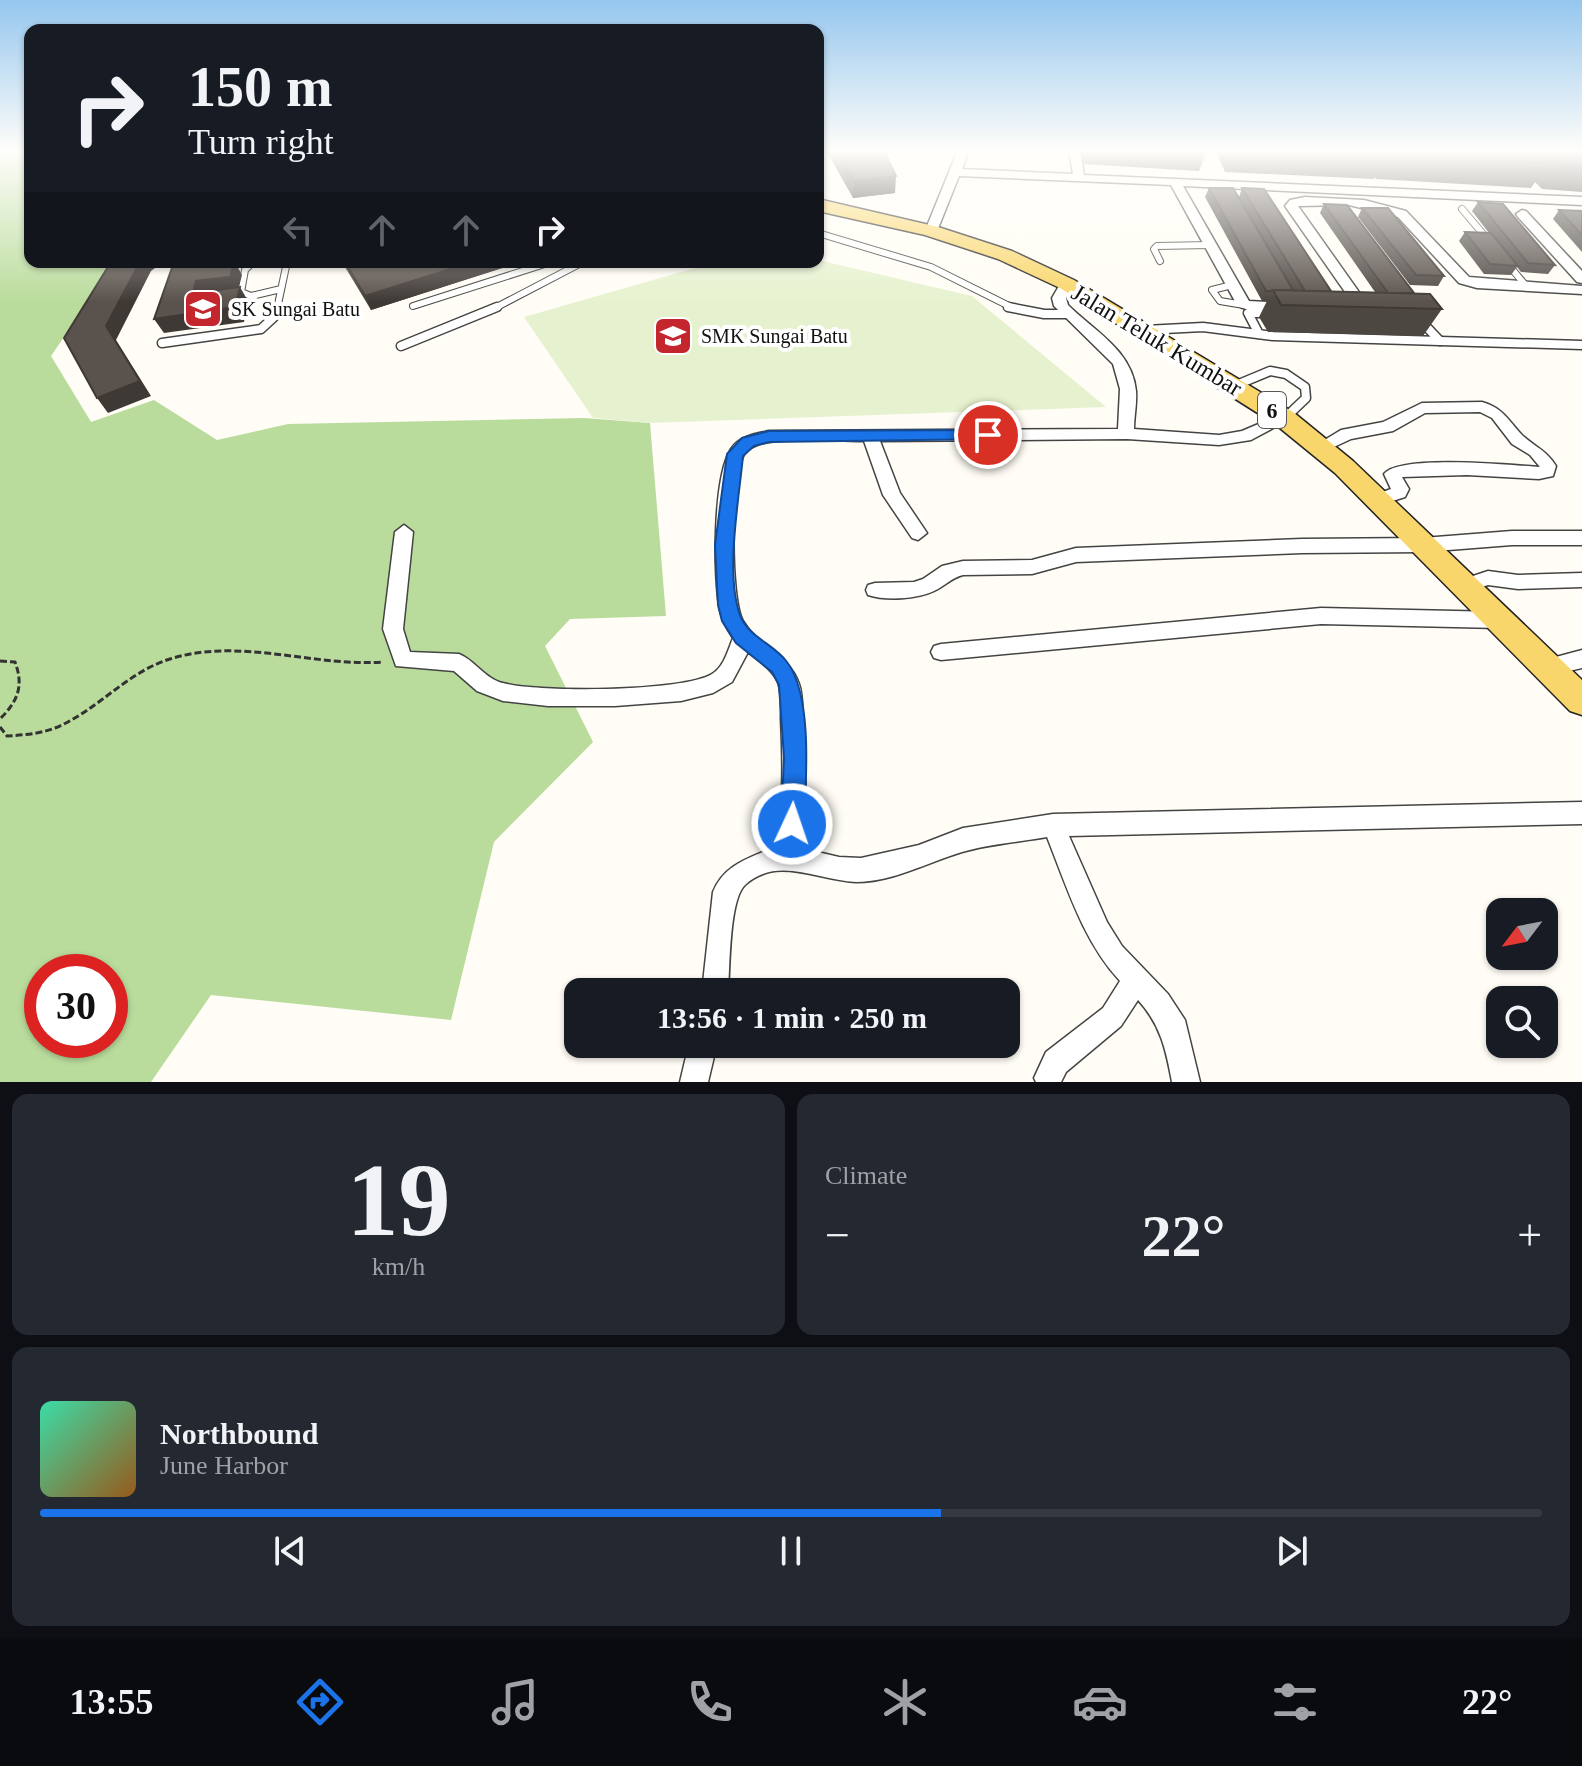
<!DOCTYPE html>
<html lang="en">
<head>
<meta charset="utf-8">
<style>
  :root { --surface:#171b24; --page:#242831; --text:#f1f3f6; --muted:#9ea1a6; --line:#363941; --accent:#1a73e8 }
  body { margin:0; font-family:"Times New Roman",serif; background:var(--page); color:var(--text); height:100vh; display:flex; flex-direction:column; font-size:30px; white-space:nowrap }
  * { box-sizing:border-box; margin:0 }
  p { font-size:26px; color:var(--muted) }
  .icon { flex:none; width:44px; height:44px; fill:none; stroke:currentColor; stroke-width:2; stroke-linecap:round; stroke-linejoin:round }
  .map { position:relative; height:1082px; overflow:hidden }
  .side { display:flex; flex-direction:column; gap:12px; padding:12px; background:#0d0f14; flex:1 }
  .side>* { flex:none }
  .top-card { position:absolute; left:24px; top:24px; width:800px; height:244px; border-radius:16px; box-shadow:0 2px 6px #0004; background:#171b24; color:var(--text); overflow:hidden }
  .needle { width:52px; rotate:238deg }
  .fabs { position:absolute; left:1486px; top:898px; display:grid; gap:16px }
  .fabs a { display:grid; place-items:center; width:72px; height:72px; border-radius:16px; background:var(--surface); box-shadow:0 2px 6px #0004; font-size:40px }
  .speed { position:absolute; left:24px; top:954px; display:flex; gap:16px; font-size:40px; font-weight:700; text-align:center }
  .speed>* { display:grid; place-content:center; width:104px; height:104px; border-radius:50%; background:var(--surface); box-shadow:0 2px 6px #0004; line-height:1 }
  .speed .limit { border:12px solid #d22; background:#fff; color:#111 }
  .pin { position:absolute; display:grid; place-items:center; width:68px; height:68px; color:#fff; margin:-34px; border:4px solid #fff; border-radius:50%; box-shadow:0 2px 8px #0007 }
  .me { position:absolute; width:88px; margin:-44px; rotate:3deg; stroke-linejoin:round; filter:drop-shadow(0 0 6px #0008) }
  .turn { display:flex; align-items:center; gap:28px; height:168px; padding:0 32px; font-size:36px }
  .turn .icon { width:104px; height:104px; stroke-width:2.5 }
  .turn b { display:block; font-size:56px; line-height:68px }
  .lanes { display:flex; align-items:center; height:76px; padding:0 32px; background:#0003; justify-content:center; gap:40px; direction:ltr }
  .lanes .off { opacity:.35 }
  .big { font-size:60px; font-weight:600; line-height:1.1 }
  .side .card { flex:1; display:flex; flex-direction:column; justify-content:center; gap:12px; min-width:0; padding:0 28px; border-radius:16px; background:var(--page) }
  .side .dial { align-items:center; gap:0 }
  .dial b { font-size:104px; line-height:1 }
  .song { display:flex; align-items:center; gap:24px }
  .cover { width:96px; height:96px; border-radius:12px; background:linear-gradient(135deg,hsl(160 70% 55%),hsl(30 70% 35%)) }
  .played { height:8px; border-radius:4px; background:linear-gradient(90deg,var(--accent) 60%,var(--line) 60%) }
  .keys { display:flex; justify-content:space-around; direction:ltr }
  .heat { display:flex; justify-content:space-between; align-items:center; font-size:44px; direction:ltr }
  .side .tiles { flex:1; display:grid; gap:12px; grid-template-columns:1fr 1fr }
  .card:last-child { grid-column:span 2 }
  .trip { position:absolute; left:564px; top:978px; width:456px; height:80px; border-radius:16px; background:var(--surface); box-shadow:0 2px 6px #0004; font-weight:600; line-height:80px; text-align:center }
  .tabs { display:flex; height:128px; justify-content:space-around; align-items:center; background:#090b0e; color:var(--muted) }
  .tabs .icon { width:56px; height:56px }
  .tabs .on { color:var(--accent) }
  .tabs b { font-size:36px; color:var(--text) }
  .map>svg:first-child { display:block }
</style>
</head>
<body>
<div class="map">
<svg width="1582" height="1082" viewBox="0 0 1582 1082">
  <rect width="100%" height="100%" fill="#fffdf5"/>
  <!-- forest -->
  <path fill="#b9dc9c" fill-rule="evenodd" d="M 0,150 L 30,150 L 30,262 L 115,262 L 51,356 L 91,422 L 154,400 L 217,440 L 288,424 L 584,418 L 650,423 L 666,616 L 570,619 L 545,646 L 593,742 L 494,842 L 451,1020 L 211,995 L 151,1082 L 0,1082 ZM 42,972 L 110,972 L 110,1040 L 42,1040 Z"/>
  <!-- pitch -->
  <path fill="#e6f2cf" d="M 818,260 L 972,296 L 1106,407 L 650,423 L 593,418 L 524,317 L 716,262 Z"/>
  <g fill="none" stroke-linecap="round" stroke-linejoin="round">
    <!-- lane-far1 casing -->
    <g stroke="#444" stroke-width="8">
      <g id="lane-far1">
        <path d="M 1462,209 L 1489,241"/>
        <path d="M 818,233 L 931,267 L 1015,309"/>
        <path d="M 1160,261 L 1154,249 L 1157,246 L 1210,245"/>
        <path d="M 253,262 L 245,270 L 241,292 L 251,296 L 281,289"/>
        <path d="M 1506,262 L 1527,287"/>
        <path d="M 1232,285 L 1212,290 L 1220,301 L 1244,305"/>
        <path d="M 413,306 L 551,262"/>
        <path d="M 277,309 L 287,262"/>
        <path d="M 493,309 L 583,262"/>
      </g>
    </g>
    <!-- lane casing -->
    <g stroke="#444" stroke-width="11">
      <g id="lane">
        <path d="M 1008,307 L 1044,314 L 1068,314"/>
        <path d="M 1145,330 L 1203,327 L 1273,336 L 1440,341 L 1420,320"/>
        <path d="M 1259,334 L 1248,313 L 1273,313"/>
        <path d="M 1440,341 L 1582,345"/>
        <path d="M 162,343 L 261,329 L 274,317 L 278,307"/>
        <path d="M 401,346 L 497,307"/>
        <path d="M 1234,386 L 1270,371 L 1286,374 L 1305,387 L 1306,398 L 1286,417"/>
      </g>
    </g>
    <!-- street casing -->
    <g stroke="#444" stroke-width="3">
      <g id="street">
        <path d="M 958,150 L 969,150 L 962,169 L 1073,174 L 1069,150 L 1080,150 L 1084,175 L 1582,197 L 1582,205 L 1183,186 L 1249,301 L 1287,303 L 1294,307 C 1283,315 1248,313 1237,305 L 1171,185 L 959,176 L 937,231 L 927,234 L 925,231 Z"/>
        <path d="M 1305,197 L 1364,200 L 1406,211 L 1469,277 L 1582,286 L 1582,294 L 1477,288 L 1459,283 L 1398,217 L 1349,205 L 1298,206 L 1371,309 L 1369,312 L 1359,312 L 1285,206 L 1290,200 Z"/>
        <path d="M 1522,210 L 1526,211 L 1582,271 L 1582,283 L 1577,282 L 1518,217 L 1516,214 Z"/>
        <path d="M 1067,280 L 1074,284 L 1066,298 L 1068,305 C 1094,331 1132,350 1136,391 C 1137,404 1134,416 1134,429 L 1219,435 L 1242,431 L 1284,413 L 1292,418 L 1251,440 L 1219,445 L 1127,439 L 880,441 L 900,493 L 927,533 L 918,540 L 912,538 L 883,495 L 864,441 C 839,441 776,436 755,446 C 752,447 747,450 745,453 C 730,473 730,599 743,621 C 758,647 789,654 799,684 C 803,695 802,708 803,720 C 806,763 808,805 796,847 L 839,857 L 861,858 L 919,845 L 963,828 L 1053,814 L 1582,802 L 1582,824 L 1069,836 L 1107,922 L 1122,946 L 1168,994 L 1185,1020 L 1200,1082 L 1172,1082 C 1166,1050 1161,1025 1138,1000 L 1121,1026 L 1066,1072 L 1061,1082 L 1036,1082 L 1034,1078 L 1046,1052 L 1103,1008 L 1120,981 C 1083,941 1067,887 1047,837 C 1019,842 989,844 962,852 C 928,862 893,882 856,882 C 819,881 778,855 745,885 C 729,900 730,968 728,992 L 702,992 L 713,892 C 724,865 747,859 772,848 C 785,806 783,763 781,719 C 781,707 782,694 778,682 C 772,669 758,660 748,652 L 732,682 L 713,693 L 681,701 L 615,706 L 548,706 L 503,701 L 477,691 L 454,671 L 396,666 L 383,629 L 395,532 L 404,525 L 413,532 L 403,629 L 410,652 L 459,654 C 474,660 483,676 499,682 C 533,693 683,692 712,674 C 724,667 728,650 733,638 C 727,629 722,620 720,610 C 713,577 713,477 731,449 C 739,436 755,434 769,431 L 1118,429 L 1120,389 L 1113,364 L 1054,306 L 1052,298 L 1062,281 Z"/>
        <path d="M 1482,402 C 1503,408 1508,420 1522,435 C 1535,447 1546,450 1556,466 L 1553,476 L 1539,479 L 1467,475 L 1402,477 L 1409,489 L 1405,497 L 1377,506 L 1371,504 L 1368,500 L 1371,496 L 1391,489 L 1384,474 C 1399,454 1512,465 1540,467 L 1530,455 L 1512,444 L 1492,418 L 1480,412 L 1425,413 L 1393,431 L 1351,439 L 1321,453 L 1315,451 L 1313,447 L 1341,430 L 1383,422 L 1422,403 Z"/>
        <path d="M 1512,531 L 1582,531 L 1582,545 L 1512,545 L 1423,552 L 1302,553 L 1076,562 L 1032,574 L 963,575 C 951,578 945,586 934,591 C 917,599 886,601 868,595 L 866,590 L 868,585 L 875,583 L 914,582 L 923,579 L 942,566 L 963,561 L 1032,560 L 1076,548 L 1302,539 L 1423,538 Z"/>
        <path d="M 1488,571 L 1518,575 L 1582,573 L 1582,587 L 1518,589 L 1488,585 L 1465,593 L 1458,591 L 1456,586 L 1458,581 Z"/>
        <path d="M 1321,608 L 1499,612 L 1506,614 L 1509,620 L 1506,626 L 1499,628 L 1321,624 L 941,660 L 934,658 L 931,652 L 934,646 L 941,644 Z"/>
        <path d="M 1582,650 L 1582,668 L 1548,676 L 1541,673 L 1538,667 L 1541,661 Z"/>
        <path d="M 689,1044 L 717,1044 L 708,1082 L 680,1082 Z"/>
      </g>
    </g>
    <!-- primary casing -->
    <g stroke="#222" stroke-width="3">
      <path id="primary" d="M 818,199 L 938,227 L 1012,251 L 1074,280 L 1293,412 L 1353,461 L 1582,680 L 1582,715 L 1570,711 L 1335,473 L 1275,424 L 1060,288 L 998,259 L 925,235 L 818,211 Z"/>
    </g>
    <!-- path -->
    <g stroke="#333" stroke-width="3" stroke-dasharray="7 3" stroke-linecap="butt">
      <path d="M 0,661 L 15,662 C 24,686 18,701 0,719"/>
      <path d="M 0,727 L 7,736 C 23,735 39,734 55,728 C 97,711 127,672 170,659 C 240,637 312,667 383,662"/>
    </g>
    <!-- lane-far1 -->
    <use href="#lane-far1" stroke="#fff" stroke-width="6"/>
    <!-- lane -->
    <use href="#lane" stroke="#fff" stroke-width="8"/>
    <!-- street -->
    <use href="#street" fill="#fff" fill-rule="evenodd"/>
    <!-- primary -->
    <use href="#primary" fill="#f9d66b" fill-rule="evenodd"/>
  </g>
  <!-- wall -->
  <g fill="#4d4742">
    <path d="M 826,150 L 884,151 L 895,193 L 853,198 Z"/>
    <path d="M 1080,150 L 1207,150 L 1199,171 L 1083,164 Z"/>
    <path d="M 1216,150 L 1582,150 L 1582,192 L 1542,189 L 1535,182 L 1531,188 L 1376,179 L 1375,177 L 1374,179 L 1225,172 L 1216,152 Z"/>
    <path d="M 1209,188 L 1293,290 L 1239,197 L 1242,188 L 1331,291 L 1375,292 L 1320,213 L 1324,204 L 1414,293 L 1442,309 L 1423,336 L 1268,332 L 1259,317 L 1267,301 L 1262,301 L 1205,197 Z"/>
    <path d="M 1478,202 L 1555,265 L 1548,274 L 1521,272 L 1517,267 L 1511,275 L 1484,274 L 1459,241 L 1465,232 L 1489,233 L 1472,211 Z"/>
    <path d="M 1362,208 L 1444,276 L 1438,286 L 1410,285 L 1358,217 Z"/>
    <path d="M 1559,210 L 1582,211 L 1582,252 L 1553,219 Z"/>
    <path d="M 342,262 L 521,262 L 371,310 Z"/>
  </g>
  <!-- shaded-wall -->
  <g fill="#3f3936">
    <path d="M 896,176 L 895,193 L 853,198 L 854,181 Z"/>
    <path d="M 140,262 L 163,262 L 151,271 L 116,340 L 151,396 L 108,413 L 97,398 L 106,326 Z"/>
    <path d="M 208,262 L 220,262 L 215,279 L 235,262 L 242,275 L 238,291 L 193,293 L 196,281 Z"/>
    <path d="M 473,262 L 521,262 L 371,310 L 365,296 Z"/>
    <path d="M 240,287 L 248,301 L 244,322 L 164,333 L 154,319 Z"/>
  </g>
  <!-- building -->
  <g fill="#5a524d" stroke="#3f3936" stroke-width="2">
    <path d="M 837,150 L 884,151 L 896,176 L 854,181 Z"/>
    <path d="M 1312,150 L 1384,150 L 1387,154 Z"/>
    <path d="M 1388,150 L 1536,150 L 1548,163 L 1390,153 Z"/>
    <path d="M 1546,150 L 1582,150 L 1582,165 L 1559,164 Z"/>
    <path d="M 1209,188 L 1233,188 L 1293,290 L 1273,290 L 1272,291 L 1266,291 Z"/>
    <path d="M 1242,188 L 1264,189 L 1331,291 L 1305,291 Z"/>
    <path d="M 1478,202 L 1503,204 L 1555,265 L 1528,263 Z"/>
    <path d="M 1324,204 L 1347,205 L 1414,293 L 1388,293 Z"/>
    <path d="M 1362,208 L 1388,208 L 1444,276 L 1416,275 Z"/>
    <path d="M 1559,210 L 1582,211 L 1582,235 Z"/>
    <path d="M 1465,232 L 1491,233 L 1518,266 L 1490,264 Z"/>
    <path d="M 111,262 L 140,262 L 106,326 L 140,381 L 97,398 L 64,338 Z"/>
    <path d="M 174,262 L 208,262 L 207,265 L 234,262 L 230,277 L 196,281 L 193,293 L 240,287 L 235,307 L 154,319 Z"/>
    <path d="M 345,262 L 473,262 L 365,296 Z"/>
    <path d="M 1273,290 L 1430,294 L 1442,309 L 1281,305 Z"/>
  </g>
  <!-- sky -->
  <linearGradient id="sky" x2="0" y2="1"><stop stop-color="#95c6ee"/><stop offset="0.5" stop-color="#fffefa"/><stop offset="1" stop-color="#fffefa" stop-opacity="0"/></linearGradient>
  <rect width="1582" height="302" fill="url(#sky)"/>
  <!-- route -->
  <path fill="#1a73e8" stroke="#114b97" stroke-width="2" d="M 988,430 L 996,435 L 994,439 L 769,442 L 754,446 L 743,456 C 739,499 725,574 740,615 C 748,637 774,644 787,662 C 813,696 806,781 804,824 L 801,832 L 792,836 L 784,832 L 781,824 L 784,758 L 779,685 L 772,672 L 736,643 L 722,621 L 718,605 L 715,545 L 727,454 L 742,438 L 769,431 Z"/>
  <!-- icons -->
  <defs>
    <g id="school-square" transform="scale(2)"><rect x="-9" y="-9" width="18" height="18" rx="4" fill="#c4262e" stroke="#fff"/><path d="M0-5L7-2L0 1L-7-2ZM-4 1L0 2.5L4 1V4Q0 6-4 4Z" fill="#fff"/></g>
  </defs>
  <g fill-rule="evenodd">
    <use href="#school-square" x="203" y="309"/>
    <use href="#school-square" x="673" y="336"/>
  </g>
  <g text-anchor="middle" dominant-baseline="central" stroke-width="8" stroke-linejoin="round" paint-order="stroke">
    <!-- far-poi labels -->
    <g font-size="20" fill="#111" stroke="#fff" text-anchor="start">
      <text x="231" y="309">SK Sungai Batu</text>
      <text x="701" y="336">SMK Sungai Batu</text>
    </g>
    <!-- shield labels -->
    <rect fill="#fff" stroke="#585858" stroke-width="2" x="1258" y="392" width="28" height="36" rx="6"/>
    <g font-size="22" font-weight="bold" fill="#111">
      <text x="1272" y="410">6</text>
    </g>
    <!-- street labels -->
    <g font-size="24" fill="#111" stroke="#fff">
      <text transform="translate(1157 340) rotate(31)">Jalan Teluk Kumbar</text>
    </g>
  </g>
</svg>
<div class="fabs">
<a><svg class="needle" viewBox="-14 -14 28 28"><path d="M0-13l5 13h-10z" fill="#e53935"/><path d="M0 13l5-13h-10z" fill="#9ea1a6"/></svg></a>
<a><svg class="icon" aria-label="search" viewBox="0 0 24 24"><circle cx="10" cy="10" r="6"/><path d="M15 15l6 6"/></svg></a>
</div>
<div class="speed"><div class="limit">30</div></div>
<div class="pin" style="left:988px;top:435px;background:#d93025"><svg class="icon" aria-label="arrive" viewBox="0 0 24 24"><path d="M6 21V4h12l-3 4 3 4H6"/></svg></div>
<svg class="me" style="left:792px;top:824px" viewBox="-20 -20 40 40"><circle r="17" fill="#1a73e8" stroke="#fff" stroke-width="3"/><path d="M0-11L8 9 0 5-8 9z" fill="#fff"/></svg>
<div class="trip">13:56 · 1 min · 250 m</div>
<div class="top-card">
<div class="turn"><svg class="icon" aria-label="right" viewBox="0 0 24 24"><path d="M7 20v-9h11M14 6l5 5-5 5"/></svg><div><b>150 m</b>Turn right</div></div>
<div class="lanes"><svg class="icon off" aria-label="left" viewBox="0 0 24 24"><path d="M17 20v-9H6M10 6l-5 5 5 5"/></svg><svg class="icon off" aria-label="ahead" viewBox="0 0 24 24"><path d="M12 20V5M6 11l6-6 6 6"/></svg><svg class="icon off" aria-label="ahead" viewBox="0 0 24 24"><path d="M12 20V5M6 11l6-6 6 6"/></svg><svg class="icon" aria-label="right" viewBox="0 0 24 24"><path d="M7 20v-9h11M14 6l5 5-5 5"/></svg></div>
</div>
</div>
<section class="side">
<div class="tiles">
<div class="card dial"><b>19</b><p>km/h</p></div>
<div class="card"><p>Climate</p>
<div class="heat"><a>−</a><b class="big">22°</b><a>+</a></div>
</div>
<div class="card">
<div class="song"><i class="cover"></i><div><b>Northbound</b><p>June Harbor</p></div></div>
<div class="played"></div>
<div class="keys"><svg class="icon" aria-label="previous" viewBox="0 0 24 24"><path d="M18 5L8 12l10 7zM5 5v14"/></svg><svg class="icon" aria-label="pause" viewBox="0 0 24 24"><path d="M8 5v14M16 5v14"/></svg><svg class="icon" aria-label="next" viewBox="0 0 24 24"><path d="M6 5l10 7-10 7zM19 5v14"/></svg></div>
</div>
</div>
</section>
<nav class="tabs">
<b>13:55</b>
<svg class="icon on" aria-label="directions" viewBox="0 0 24 24"><path d="M12 3l9 9-9 9-9-9zM9 14v-3h6M13 9l2 2-2 2"/></svg>
<svg class="icon" aria-label="music" viewBox="0 0 24 24"><path d="M9 18V5l10-2v13"/><circle cx="6" cy="18" r="3"/><circle cx="16" cy="16" r="3"/></svg>
<svg class="icon" aria-label="phone" viewBox="0 0 24 24"><path d="M5 4h4l2 5-3 2q2 4 5 5l2-3 5 2v4C11 20 4 13 5 4z"/></svg>
<svg class="icon" aria-label="climate" viewBox="0 0 24 24"><path d="M12 3v18M4 7l16 10M4 17L20 7"/></svg>
<svg class="icon" aria-label="car" viewBox="0 0 24 24"><path d="M5 17H2v-5l4-1 3-4h7l3 4 3 1v5h-3M9 17h6M6 11h13"/><circle cx="7" cy="17" r="2"/><circle cx="17" cy="17" r="2"/></svg>
<svg class="icon" aria-label="filters" viewBox="0 0 24 24"><path d="M4 7h16M4 17h16"/><circle cx="9" cy="7" r="2"/><circle cx="15" cy="17" r="2"/></svg>
<b>22°</b>
</nav>
</body>
</html>
